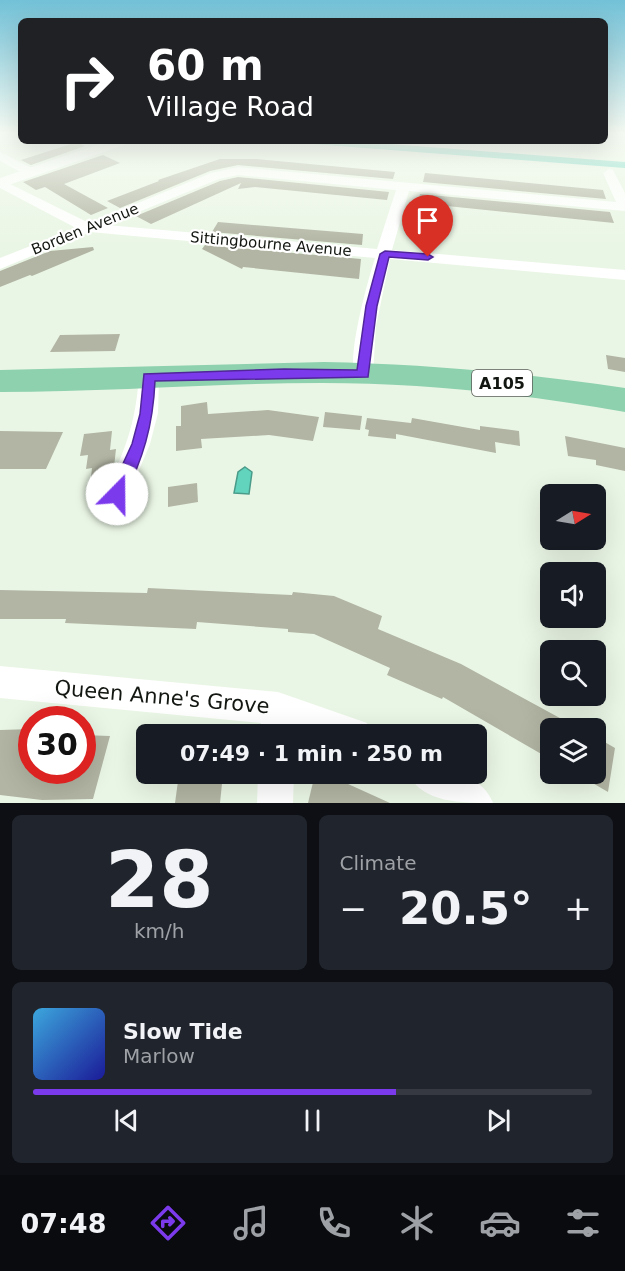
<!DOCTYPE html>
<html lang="en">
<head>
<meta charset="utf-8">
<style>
  :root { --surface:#171b24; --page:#20242c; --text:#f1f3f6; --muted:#9ea1a6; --line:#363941; --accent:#7c3aed }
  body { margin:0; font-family:"DejaVu Sans",sans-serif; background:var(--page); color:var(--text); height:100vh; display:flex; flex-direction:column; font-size:22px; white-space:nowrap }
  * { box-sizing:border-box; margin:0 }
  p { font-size:20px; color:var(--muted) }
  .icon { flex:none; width:33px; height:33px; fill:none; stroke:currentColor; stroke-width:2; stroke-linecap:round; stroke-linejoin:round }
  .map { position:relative; height:803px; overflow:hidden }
  .details { display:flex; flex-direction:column; gap:12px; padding:12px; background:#0d0f14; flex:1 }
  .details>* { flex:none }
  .hud { position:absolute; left:18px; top:18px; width:590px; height:126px; border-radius:9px; box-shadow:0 6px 24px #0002; background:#202124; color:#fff; overflow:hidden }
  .needle { width:39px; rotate:79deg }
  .controls { position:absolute; left:540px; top:484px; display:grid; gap:12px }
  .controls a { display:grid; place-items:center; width:66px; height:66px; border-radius:9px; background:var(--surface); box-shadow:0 6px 24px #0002; font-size:30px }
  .speed { position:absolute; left:18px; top:706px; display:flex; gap:12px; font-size:30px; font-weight:700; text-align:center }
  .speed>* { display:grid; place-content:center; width:78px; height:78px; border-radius:50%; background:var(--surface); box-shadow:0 6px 24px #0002; line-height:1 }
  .speed .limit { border:9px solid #d22; background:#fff; color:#111 }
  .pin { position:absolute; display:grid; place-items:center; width:51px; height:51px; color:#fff; margin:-62px -26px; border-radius:50% 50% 50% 0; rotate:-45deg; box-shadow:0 0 6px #0007 }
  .pin .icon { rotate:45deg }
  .me { position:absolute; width:66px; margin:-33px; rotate:22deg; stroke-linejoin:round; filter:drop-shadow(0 0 4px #0008) }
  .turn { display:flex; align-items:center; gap:21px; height:126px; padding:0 30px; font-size:27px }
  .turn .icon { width:78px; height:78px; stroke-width:2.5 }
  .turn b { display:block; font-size:42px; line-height:51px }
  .big { font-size:45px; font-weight:700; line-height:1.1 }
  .details .tile { flex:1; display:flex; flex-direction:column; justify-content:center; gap:9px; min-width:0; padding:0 21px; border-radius:9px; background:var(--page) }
  .details .dial { align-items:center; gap:0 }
  .dial b { font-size:78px; line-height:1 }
  .song { display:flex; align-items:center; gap:18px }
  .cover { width:72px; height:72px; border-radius:9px; background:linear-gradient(135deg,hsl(200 70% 55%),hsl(240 70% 35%)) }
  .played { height:6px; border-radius:3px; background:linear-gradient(90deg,var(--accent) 65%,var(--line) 65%) }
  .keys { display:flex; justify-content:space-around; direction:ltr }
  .heat { display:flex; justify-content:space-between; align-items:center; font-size:33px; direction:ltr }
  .details .tiles { flex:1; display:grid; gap:12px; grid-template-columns:1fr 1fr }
  .tile:last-child { grid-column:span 2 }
  .trip { position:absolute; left:136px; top:724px; width:351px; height:60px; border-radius:9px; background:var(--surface); box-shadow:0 6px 24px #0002; font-weight:700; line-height:60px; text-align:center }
  .menu { display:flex; height:96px; justify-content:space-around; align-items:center; background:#090b0e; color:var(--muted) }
  .menu .icon { width:42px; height:42px }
  .menu .selected { color:var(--accent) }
  .menu b { font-size:27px; color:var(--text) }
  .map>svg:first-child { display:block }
</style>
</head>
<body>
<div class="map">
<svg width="625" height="803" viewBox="0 0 625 803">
  <rect width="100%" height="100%" fill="#eaf6e5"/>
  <!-- water -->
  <path fill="#62d4bd" stroke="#4a9b89" stroke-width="1.5" d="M 245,467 L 252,472 L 249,494 L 234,493 L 238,472 Z"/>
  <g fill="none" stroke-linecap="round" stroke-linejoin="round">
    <!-- canal -->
    <path fill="#62d4bd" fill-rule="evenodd" d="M 308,141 L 351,141 L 625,162 L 625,168 L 313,144 Z"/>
  </g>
  <!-- building -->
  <g fill="#b2b5a3">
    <path d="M 77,142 L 85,146 L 31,165 L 21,160 Z"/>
    <path d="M 103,155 L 120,163 L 64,184 L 108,208 L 91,215 L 45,187 L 36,190 L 23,182 Z"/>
    <path d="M 220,159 L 256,159 L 395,172 L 393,179 L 238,165 L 210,171 L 120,208 L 107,201 L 159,181 L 158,180 Z"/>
    <path d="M 425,173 L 603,190 L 606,199 L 423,182 Z"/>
    <path d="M 238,177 L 389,192 L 387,200 L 255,187 L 238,189 L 241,183 L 151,224 L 136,216 L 220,181 Z"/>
    <path d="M 420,194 L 610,212 L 614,223 L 418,203 Z"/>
    <path d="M 218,222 L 363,234 L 362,245 L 212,232 Z"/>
    <path d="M 205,245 L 361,259 L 359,279 L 243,267 L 242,269 L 202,249 Z"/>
    <path d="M 93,247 L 94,250 L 32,276 L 30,275 L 0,287 L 0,271 L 50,251 Z"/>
    <path d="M 120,334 L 115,351 L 50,352 L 60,335 Z"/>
    <path d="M 606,355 L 625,358 L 625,372 L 608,369 Z"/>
    <path d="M 207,402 L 208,414 L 268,410 L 319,417 L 313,441 L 269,435 L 201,439 L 202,448 L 176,451 L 176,426 L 181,426 L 181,406 Z"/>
    <path d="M 325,412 L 362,416 L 360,430 L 323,427 Z"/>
    <path d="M 367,418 L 411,423 L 412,418 L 480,430 L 480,426 L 519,431 L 520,446 L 495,442 L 496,453 L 396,434 L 396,439 L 368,436 L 369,430 L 365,429 Z"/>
    <path d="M 0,431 L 63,432 L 46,469 L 0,469 Z"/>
    <path d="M 112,431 L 110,450 L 116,449 L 114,467 L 104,492 L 89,494 L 92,468 L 86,469 L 88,455 L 80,456 L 84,434 Z"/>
    <path d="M 565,436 L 625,448 L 625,471 L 596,465 L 596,460 L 568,456 Z"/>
    <path d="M 197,483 L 198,502 L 168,507 L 168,487 Z"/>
    <path d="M 148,588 L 292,595 L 293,592 L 334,596 L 382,616 L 378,629 L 461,664 L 580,729 L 550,729 L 550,759 L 443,697 L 442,699 L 387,675 L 390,668 L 314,634 L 288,632 L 288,629 L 197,622 L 196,629 L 65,623 L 66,619 L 0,619 L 0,590 L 147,593 Z"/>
    <path d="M 32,729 L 32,771 L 82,771 L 82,735 L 110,736 L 93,799 L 42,800 L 0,795 L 0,730 Z"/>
    <path d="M 596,737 L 615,748 L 608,792 L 577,774 L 596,774 Z"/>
    <path d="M 179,774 L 223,774 L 220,803 L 175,803 Z"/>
    <path d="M 315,774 L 326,774 L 390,803 L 308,803 Z"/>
  </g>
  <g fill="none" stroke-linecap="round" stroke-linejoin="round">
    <!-- minor -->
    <g fill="#fff" fill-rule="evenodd">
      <path d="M 0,152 L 36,170 L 38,173 L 32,177 L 28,176 L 0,161 Z"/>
      <path d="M 238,167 L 616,202 L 603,173 L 609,169 L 613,170 L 625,193 L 625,211 L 409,191 L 392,250 L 625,270 L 625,280 L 390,259 L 376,326 L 373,374 L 370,379 L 363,381 L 356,379 C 345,361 368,280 375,258 L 90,232 L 0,269 L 0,258 L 76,228 L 0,188 L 0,179 L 89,223 L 211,173 ZM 238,175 L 396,190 L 377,249 L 107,225 L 219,179 Z"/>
      <path d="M 149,370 L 156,372 L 159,377 L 158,413 L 150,444 L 129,494 L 126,501 L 117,504 L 108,501 L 105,494 C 125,449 135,427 139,377 L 142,372 Z"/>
      <path d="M 0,666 L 278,692 L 367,723 L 372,735 L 308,735 L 294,730 L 294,735 L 260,735 L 261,723 L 0,698 Z"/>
      <path d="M 258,774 L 294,774 L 293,803 L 257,803 Z"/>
      <path d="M 408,774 C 440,774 479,768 493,803 C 461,803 423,803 408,774 Z"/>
    </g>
    <!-- tertiary -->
    <path fill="#fff" fill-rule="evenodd" d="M 108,141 L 129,141 L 127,144 L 0,188 L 0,178 Z"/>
    <!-- primary -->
    <path fill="#8ed1af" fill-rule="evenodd" d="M 324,362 C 425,364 525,373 625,388 L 625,412 C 525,394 424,383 322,383 C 215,383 108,392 0,392 L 0,370 Z"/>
  </g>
  <!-- sky -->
  <linearGradient id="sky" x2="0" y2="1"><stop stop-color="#72c1d7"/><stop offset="0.54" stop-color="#f6fbf3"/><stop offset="1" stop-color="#f6fbf3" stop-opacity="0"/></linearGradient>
  <rect width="625" height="246" fill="url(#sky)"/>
  <!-- route -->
  <path fill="#7c3aed" stroke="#51269a" stroke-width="1.5" d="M 385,251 L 428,254 L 433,257 L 428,260 L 389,257 L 377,306 L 368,377 L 155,381 C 153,426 143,459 123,499 L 117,501 L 112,499 L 109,494 L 132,444 L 140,414 L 144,374 L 284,369 L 357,370 L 366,306 L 380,254 Z"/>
  <g text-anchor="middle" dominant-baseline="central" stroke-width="4.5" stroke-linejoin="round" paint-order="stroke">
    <!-- far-street labels -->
    <g font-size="15" fill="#131711" stroke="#fff">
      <text transform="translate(85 229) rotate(-22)">Borden Avenue</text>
      <text transform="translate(271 244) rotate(5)">Sittingbourne Avenue</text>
    </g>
    <!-- shield labels -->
    <rect fill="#fff" stroke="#5a5d58" stroke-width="1.5" x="472" y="370" width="60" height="26" rx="4.5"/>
    <g font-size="16" font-weight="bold" fill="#131711">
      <text x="502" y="383">A105</text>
    </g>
    <!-- near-street labels -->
    <g font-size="21" fill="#131711" stroke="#fff">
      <text transform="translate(162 697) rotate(5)">Queen Anne's Grove</text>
    </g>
  </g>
</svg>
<div class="controls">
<a><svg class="needle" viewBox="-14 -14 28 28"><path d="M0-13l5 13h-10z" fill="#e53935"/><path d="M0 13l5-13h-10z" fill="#9ea1a6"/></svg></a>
<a><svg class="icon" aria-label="sound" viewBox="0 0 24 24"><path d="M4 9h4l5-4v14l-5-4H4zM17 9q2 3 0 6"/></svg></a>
<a><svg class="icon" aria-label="search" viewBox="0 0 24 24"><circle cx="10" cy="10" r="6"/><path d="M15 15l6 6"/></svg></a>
<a><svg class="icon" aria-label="layers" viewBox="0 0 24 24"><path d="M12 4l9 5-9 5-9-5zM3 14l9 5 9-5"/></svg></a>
</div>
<div class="speed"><div class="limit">30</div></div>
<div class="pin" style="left:428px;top:257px;background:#d93025"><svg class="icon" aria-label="arrive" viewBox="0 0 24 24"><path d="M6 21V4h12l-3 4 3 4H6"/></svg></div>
<svg class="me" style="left:117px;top:494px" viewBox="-20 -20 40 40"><circle r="19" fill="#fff"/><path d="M0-13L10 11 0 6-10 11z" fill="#7c3aed"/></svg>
<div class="trip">07:49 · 1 min · 250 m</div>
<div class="hud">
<div class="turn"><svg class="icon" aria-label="right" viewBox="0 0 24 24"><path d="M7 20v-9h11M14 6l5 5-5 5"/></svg><div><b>60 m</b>Village Road</div></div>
</div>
</div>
<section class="details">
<div class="tiles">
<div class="tile dial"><b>28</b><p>km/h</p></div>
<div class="tile"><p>Climate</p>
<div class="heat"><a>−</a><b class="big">20.5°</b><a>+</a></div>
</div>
<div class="tile">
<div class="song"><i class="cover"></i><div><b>Slow Tide</b><p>Marlow</p></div></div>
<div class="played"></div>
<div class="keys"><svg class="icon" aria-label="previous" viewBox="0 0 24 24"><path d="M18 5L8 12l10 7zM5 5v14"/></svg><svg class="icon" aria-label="pause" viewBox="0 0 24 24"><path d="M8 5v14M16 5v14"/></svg><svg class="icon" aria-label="next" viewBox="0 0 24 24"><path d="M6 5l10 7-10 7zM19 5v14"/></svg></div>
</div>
</div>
</section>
<nav class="menu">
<b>07:48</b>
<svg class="icon selected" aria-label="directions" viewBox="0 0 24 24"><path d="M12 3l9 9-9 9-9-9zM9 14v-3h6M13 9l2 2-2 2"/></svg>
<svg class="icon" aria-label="music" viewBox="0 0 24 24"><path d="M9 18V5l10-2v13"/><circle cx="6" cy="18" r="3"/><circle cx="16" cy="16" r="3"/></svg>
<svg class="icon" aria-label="phone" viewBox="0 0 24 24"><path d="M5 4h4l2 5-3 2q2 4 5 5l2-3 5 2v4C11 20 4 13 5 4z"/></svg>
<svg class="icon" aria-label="climate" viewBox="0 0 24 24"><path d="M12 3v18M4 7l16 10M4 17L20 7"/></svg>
<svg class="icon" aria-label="car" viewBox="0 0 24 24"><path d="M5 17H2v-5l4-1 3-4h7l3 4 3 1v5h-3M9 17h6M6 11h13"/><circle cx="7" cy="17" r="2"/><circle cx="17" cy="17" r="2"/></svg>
<svg class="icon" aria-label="filters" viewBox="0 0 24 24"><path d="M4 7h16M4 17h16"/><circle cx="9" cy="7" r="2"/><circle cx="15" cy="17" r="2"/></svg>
</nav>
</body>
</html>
